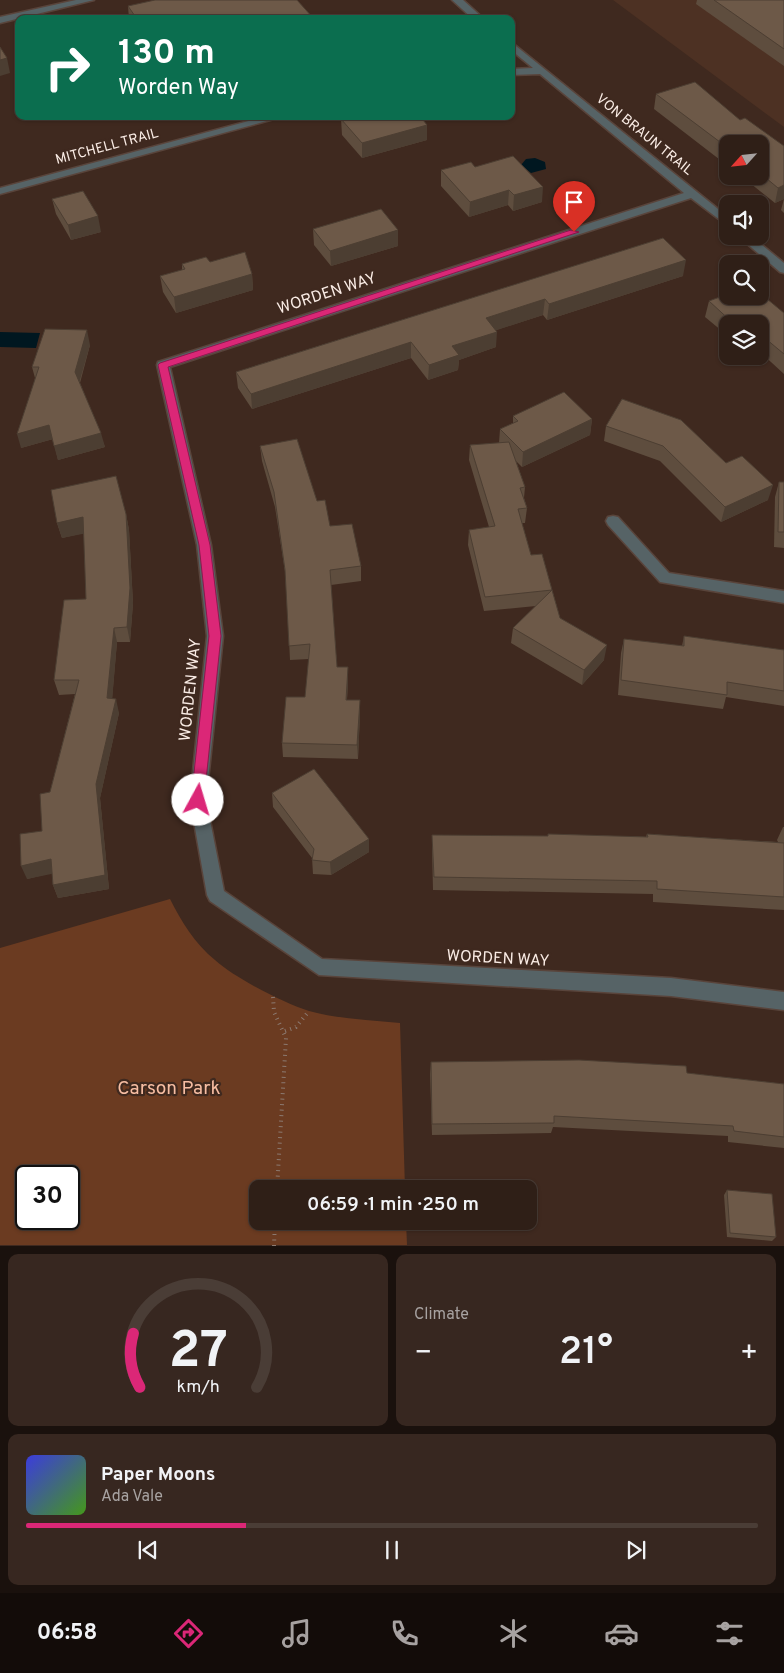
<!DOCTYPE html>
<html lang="en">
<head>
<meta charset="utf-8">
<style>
  :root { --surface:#2f1f17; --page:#372720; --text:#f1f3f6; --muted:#a7a2a1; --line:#4a3d36; --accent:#db2777 }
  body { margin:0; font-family:Overpass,sans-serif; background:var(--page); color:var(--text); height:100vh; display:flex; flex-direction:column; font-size:19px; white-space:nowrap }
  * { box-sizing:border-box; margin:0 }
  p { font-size:16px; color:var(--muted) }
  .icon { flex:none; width:28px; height:28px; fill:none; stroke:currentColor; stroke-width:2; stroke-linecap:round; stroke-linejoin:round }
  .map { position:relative; height:1246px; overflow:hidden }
  .details { display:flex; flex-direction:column; gap:8px; padding:8px; background:#1a110d; flex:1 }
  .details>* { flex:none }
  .hud { position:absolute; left:15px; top:15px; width:500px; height:105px; border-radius:10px; box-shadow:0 1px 4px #0004,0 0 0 1px var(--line); background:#0b6e4f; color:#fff; overflow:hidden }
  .needle { width:32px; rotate:243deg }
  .fabs { position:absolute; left:719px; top:135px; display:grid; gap:10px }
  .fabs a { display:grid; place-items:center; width:50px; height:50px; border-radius:10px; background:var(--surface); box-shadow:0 1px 4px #0004,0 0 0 1px var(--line); font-size:25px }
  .speed { position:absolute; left:15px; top:1165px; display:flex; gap:10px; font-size:25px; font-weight:700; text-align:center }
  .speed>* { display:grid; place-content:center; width:65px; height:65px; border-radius:50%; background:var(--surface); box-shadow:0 1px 4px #0004,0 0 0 1px var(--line); line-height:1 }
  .speed .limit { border:2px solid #111; border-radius:8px; background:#fff; color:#111 }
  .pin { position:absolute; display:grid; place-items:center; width:42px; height:42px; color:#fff; margin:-51px -21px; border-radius:50% 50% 50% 0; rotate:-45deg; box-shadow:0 0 5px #0007 }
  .pin .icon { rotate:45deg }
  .me { position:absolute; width:55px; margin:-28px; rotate:6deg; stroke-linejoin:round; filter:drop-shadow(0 0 4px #0008) }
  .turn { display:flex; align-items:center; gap:18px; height:105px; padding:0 20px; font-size:22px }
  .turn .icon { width:65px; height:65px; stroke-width:2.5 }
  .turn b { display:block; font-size:35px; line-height:42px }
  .big { font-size:38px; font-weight:600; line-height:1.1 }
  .details .tile { flex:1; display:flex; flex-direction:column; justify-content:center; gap:8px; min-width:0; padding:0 18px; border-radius:10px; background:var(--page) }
  .details .dial { align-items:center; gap:0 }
  .dial svg { height:130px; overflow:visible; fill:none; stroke:var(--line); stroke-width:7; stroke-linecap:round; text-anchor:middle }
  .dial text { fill:var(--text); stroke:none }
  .song { display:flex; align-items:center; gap:15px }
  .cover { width:60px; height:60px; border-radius:8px; background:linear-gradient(135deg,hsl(240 70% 55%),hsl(100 70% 35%)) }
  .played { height:5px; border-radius:2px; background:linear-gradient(90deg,var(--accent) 30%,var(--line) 30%) }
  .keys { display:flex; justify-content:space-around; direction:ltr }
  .heat { display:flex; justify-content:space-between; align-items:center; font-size:28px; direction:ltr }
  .details .tiles { flex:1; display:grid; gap:8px; grid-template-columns:1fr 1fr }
  .tile:last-child { grid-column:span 2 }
  .trip { position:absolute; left:249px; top:1180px; width:288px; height:50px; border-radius:10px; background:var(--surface); box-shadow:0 1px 4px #0004,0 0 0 1px var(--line); font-weight:600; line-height:50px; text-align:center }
  .tab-bar { display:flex; height:80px; justify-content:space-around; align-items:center; background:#130c09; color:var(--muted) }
  .tab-bar .icon { width:35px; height:35px }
  .tab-bar .on { color:var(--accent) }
  .tab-bar b { font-size:22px; color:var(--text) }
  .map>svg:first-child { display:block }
</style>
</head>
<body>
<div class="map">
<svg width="784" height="1246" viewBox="0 0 784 1246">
  <rect width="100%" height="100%" fill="#3f291f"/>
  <!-- built -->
  <path fill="#4d3123" d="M 613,0 L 784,0 L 784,127 Z"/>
  <!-- green -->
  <path fill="#6b3b21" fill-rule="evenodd" d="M 170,899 C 181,921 195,944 215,960 C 235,978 283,1003 309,1011 C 338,1019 369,1020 400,1023 L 405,1189 L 258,1189 L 258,1221 L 406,1221 L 407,1245 L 0,1245 L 0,948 ZM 26,1176 L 69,1176 L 69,1219 L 26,1219 Z"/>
  <!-- water -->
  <g fill="#001720">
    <path d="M 535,158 L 545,162 L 546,169 L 531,173 L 521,165 L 526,159 Z"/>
    <path d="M 0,332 L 40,333 L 36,348 L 0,347 Z"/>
    <path d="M 484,1182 L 494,1189 L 440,1189 L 448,1184 Z"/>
  </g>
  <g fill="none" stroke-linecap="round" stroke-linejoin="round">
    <!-- minor casing -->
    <g stroke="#59443b" stroke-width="3">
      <g id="minor">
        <path d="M 76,0 L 94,0 L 0,23 L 0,17 Z"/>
        <path d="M 452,0 L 463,0 L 484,19 L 473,19 Z"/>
        <path d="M 511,42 L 728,217 L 728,226 L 691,198 L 170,367 L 211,545 L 223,636 L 206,800 L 224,891 L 322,959 L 671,978 L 784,992 L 784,1010 L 671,996 L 319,975 L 210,901 L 207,895 L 190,800 L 207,636 L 197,545 L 157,365 L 158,362 L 684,193 L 540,74 L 511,75 L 511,69 L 533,68 L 511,50 Z"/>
        <path d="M 267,116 L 285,116 L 0,194 L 0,188 Z"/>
        <path d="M 738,236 L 751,236 L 784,263 L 784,273 L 780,272 Z"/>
        <path d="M 613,516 L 618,517 L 669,573 L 784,591 L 784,603 L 660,582 L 608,525 L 606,521 L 608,517 Z"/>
      </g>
    </g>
    <!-- path -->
    <g stroke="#8c7a71" stroke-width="4" stroke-dasharray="1 4.5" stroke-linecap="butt">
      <path d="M 273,997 L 274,1012 L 286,1038 L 277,1189"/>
      <path d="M 285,1031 L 296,1027 L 309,1011"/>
      <path d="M 274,1246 L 275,1221"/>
    </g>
    <!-- minor -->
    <use href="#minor" fill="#566366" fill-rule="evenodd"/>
  </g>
  <!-- wall -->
  <g fill="#5e4d3e">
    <path d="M 697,0 L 784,0 L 784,66 L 696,4 Z"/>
    <path d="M 128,6 L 314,19 L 129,19 Z"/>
    <path d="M 656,94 L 740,120 L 784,146 L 784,213 L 781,210 L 784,199 L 775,203 L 741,176 L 760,176 L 760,144 L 728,144 L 728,166 L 654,109 Z"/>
    <path d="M 341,119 L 427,125 L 427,140 L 362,158 L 342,135 Z"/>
    <path d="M 475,167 L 542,202 L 513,211 L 508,205 L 469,217 L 441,186 L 441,170 Z"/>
    <path d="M 52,199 L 101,232 L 71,240 L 56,214 Z"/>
    <path d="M 313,229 L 398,246 L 331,266 L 314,245 Z"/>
    <path d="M 663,238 L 683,276 L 547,320 L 543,315 L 496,330 L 496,347 L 459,360 L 458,370 L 428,380 L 411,358 L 252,409 L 238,388 L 236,372 Z"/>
    <path d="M 210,262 L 252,274 L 253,290 L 176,313 L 163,292 L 160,276 L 182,270 L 182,264 Z"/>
    <path d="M 709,301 L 784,313 L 784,374 L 760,352 L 760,324 L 728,324 L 728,336 L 705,317 Z"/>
    <path d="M 90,345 L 80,383 L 105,447 L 58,460 L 53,439 L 21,448 L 35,378 L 32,367 Z"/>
    <path d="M 513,416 L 592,419 L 590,435 L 522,467 L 516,461 L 525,487 L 524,498 L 527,508 L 525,523 L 522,523 L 531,555 L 542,554 L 560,618 L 604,660 L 582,685 L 511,643 L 513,628 L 536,606 L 484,611 L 468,545 L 469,530 L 489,527 L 469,460 L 470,445 L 499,443 L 500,429 L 513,423 Z"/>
    <path d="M 606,426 L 726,463 L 768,500 L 721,522 L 660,461 L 604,441 Z"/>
    <path d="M 260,446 L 317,501 L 330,526 L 361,566 L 361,581 L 331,585 L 337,667 L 348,682 L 347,700 L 360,700 L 360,714 L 358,759 L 283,757 L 282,743 L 305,697 L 309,659 L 290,660 L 286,578 L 275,507 L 262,461 Z"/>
    <path d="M 779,482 L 784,482 L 784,548 L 774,547 L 775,497 Z"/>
    <path d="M 126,514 L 129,530 L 133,603 L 130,642 L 117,642 L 112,699 L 119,713 L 100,798 L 109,889 L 58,898 L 53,885 L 52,873 L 27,879 L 42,831 L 50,792 L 75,694 L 59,695 L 54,680 L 86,599 L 84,533 L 62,538 L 57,523 Z"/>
    <path d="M 684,636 L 784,650 L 784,706 L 726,697 L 723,709 L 618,695 L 621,653 L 624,639 L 682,646 Z"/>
    <path d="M 272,793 L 369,839 L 369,852 L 331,875 L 313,874 L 312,858 L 273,807 Z"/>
    <path d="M 783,827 L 784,827 L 784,910 L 653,902 L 653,894 L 433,890 L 432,849 L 432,835 L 548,836 L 548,834 L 646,837 L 647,834 L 778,842 L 777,840 Z"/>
    <path d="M 431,1062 L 687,1073 L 784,1084 L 784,1148 L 728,1142 L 728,1136 L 553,1127 L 551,1133 L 432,1135 L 430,1074 Z"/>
    <path d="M 727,1190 L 776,1237 L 772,1241 L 727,1237 L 724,1195 Z"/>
  </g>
  <!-- shaded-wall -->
  <g fill="#4c3e32">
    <path d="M 7,58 L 10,73 L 0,76 L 0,60 Z"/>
    <path d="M 427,125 L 427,140 L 362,158 L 362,143 Z"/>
    <path d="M 784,185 L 784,199 L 775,203 L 778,188 Z"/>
    <path d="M 543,187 L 542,202 L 513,211 L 514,195 Z"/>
    <path d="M 509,190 L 508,205 L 469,217 L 470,202 Z"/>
    <path d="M 98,216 L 101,232 L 71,240 L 68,225 Z"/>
    <path d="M 398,230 L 398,246 L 331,266 L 330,251 Z"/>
    <path d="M 686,260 L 683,276 L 547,320 L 549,304 Z"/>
    <path d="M 252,274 L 253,290 L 176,313 L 174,297 Z"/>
    <path d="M 545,299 L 543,315 L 485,334 L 486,318 Z"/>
    <path d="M 87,330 L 90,345 L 78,387 L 75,372 Z"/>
    <path d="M 497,332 L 496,347 L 459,360 L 458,370 L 428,380 L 429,365 L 452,346 Z"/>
    <path d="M 411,342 L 411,358 L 252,409 L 251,394 Z"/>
    <path d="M 592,419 L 590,435 L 522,467 L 523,452 Z"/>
    <path d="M 49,425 L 53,439 L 21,448 L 17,434 Z"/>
    <path d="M 101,433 L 105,447 L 58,460 L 54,446 Z"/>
    <path d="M 773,485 L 768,500 L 721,522 L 725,507 Z"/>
    <path d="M 126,514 L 129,530 L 133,603 L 130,642 L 127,627 Z"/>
    <path d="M 83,517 L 87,533 L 62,538 L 57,523 Z"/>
    <path d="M 114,628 L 117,642 L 111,713 L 107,698 Z"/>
    <path d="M 607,645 L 604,660 L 582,685 L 584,670 Z"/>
    <path d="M 348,667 L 348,682 L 346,714 L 346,700 Z"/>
    <path d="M 116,699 L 119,713 L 100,798 L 109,889 L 58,898 L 53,885 L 96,784 Z"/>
    <path d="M 360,700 L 360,714 L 358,759 L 357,745 Z"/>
    <path d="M 369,839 L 369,852 L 331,875 L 330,862 Z"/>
    <path d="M 51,859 L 56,873 L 27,879 L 21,866 Z"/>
  </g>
  <!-- building -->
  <g fill="#6d5948" stroke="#4c3e32">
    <path d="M 155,0 L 297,0 L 314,19 L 137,19 L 128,6 Z"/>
    <path d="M 714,0 L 784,0 L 784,49 Z"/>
    <path d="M 0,47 L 7,58 L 0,60 Z"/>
    <path d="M 695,82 L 740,120 L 745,118 L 784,146 L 784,185 L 778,188 L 760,173 L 760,144 L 728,144 L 728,148 L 656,94 Z"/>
    <path d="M 355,116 L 420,116 L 427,125 L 362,143 L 341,119 Z"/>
    <path d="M 513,156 L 543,187 L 514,195 L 509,190 L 470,202 L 441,170 L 471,162 L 475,167 Z"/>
    <path d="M 83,191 L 98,216 L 68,225 L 52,199 Z"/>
    <path d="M 381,209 L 398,230 L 330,251 L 313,229 Z"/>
    <path d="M 663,238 L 686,260 L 549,304 L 545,299 L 486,318 L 497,332 L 452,346 L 459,355 L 429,365 L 411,342 L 251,394 L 236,372 Z"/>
    <path d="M 245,252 L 252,274 L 174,297 L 160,276 L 185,269 L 182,264 L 206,257 L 210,262 Z"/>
    <path d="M 760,293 L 784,313 L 784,354 L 760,334 L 760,324 L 734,324 L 709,301 L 728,294 L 728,296 L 760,296 Z"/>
    <path d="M 45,329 L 87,330 L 75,372 L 101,433 L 54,446 L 49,425 L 17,434 L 39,367 L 32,367 Z"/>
    <path d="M 564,392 L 592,419 L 523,452 L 500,429 L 518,421 L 513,416 Z"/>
    <path d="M 622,399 L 681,420 L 726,463 L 742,456 L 773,485 L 725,507 L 663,446 L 606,426 Z"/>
    <path d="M 297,439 L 317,501 L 325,500 L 330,526 L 352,524 L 361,566 L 330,570 L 337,667 L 348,667 L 346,700 L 360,700 L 357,745 L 282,743 L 286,697 L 305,697 L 310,644 L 289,646 L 285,570 L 274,492 L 260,446 Z"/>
    <path d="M 509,442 L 525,487 L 520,488 L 527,508 L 518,509 L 531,555 L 542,554 L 552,590 L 485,597 L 469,530 L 495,526 L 470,445 Z"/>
    <path d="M 116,476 L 126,514 L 130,588 L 127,627 L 114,628 L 107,698 L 116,699 L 96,784 L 105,875 L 53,885 L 51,859 L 21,866 L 20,834 L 42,831 L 40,794 L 50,792 L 79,680 L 54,680 L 64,600 L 86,599 L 83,517 L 57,523 L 51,490 Z"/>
    <path d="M 779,482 L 784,482 L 784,532 L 778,532 Z"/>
    <path d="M 552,590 L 560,618 L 607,645 L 584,670 L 513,628 Z"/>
    <path d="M 684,636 L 784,650 L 784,691 L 727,682 L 727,695 L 621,680 L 624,639 L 684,646 Z"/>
    <path d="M 314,769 L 369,839 L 330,862 L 312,860 L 314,849 L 272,793 Z"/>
    <path d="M 548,834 L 648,837 L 647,834 L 784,843 L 784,897 L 657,889 L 657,881 L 434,877 L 432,835 L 548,836 Z"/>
    <path d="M 579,1060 L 686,1066 L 687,1073 L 784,1084 L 784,1137 L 734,1131 L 733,1126 L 554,1116 L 554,1123 L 432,1124 L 431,1062 Z"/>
    <path d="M 727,1190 L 772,1194 L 776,1237 L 730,1233 Z"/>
  </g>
  <!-- route -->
  <path fill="#db2777" stroke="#8e194d" d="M 571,230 L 579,232 L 168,367 L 210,545 L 221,636 L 204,800 L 198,805 L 193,804 L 191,800 L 209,636 L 199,545 L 158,365 L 160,363 Z"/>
  <g text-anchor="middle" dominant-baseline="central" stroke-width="4.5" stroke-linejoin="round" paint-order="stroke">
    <!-- far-street labels -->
    <g font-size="14" fill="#faece5" stroke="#3f291f">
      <text transform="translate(644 135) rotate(39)">VON BRAUN TRAIL</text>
      <text transform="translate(107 147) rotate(-15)">MITCHELL TRAIL</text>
    </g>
    <!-- street labels -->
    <g font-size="16" fill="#faece5" stroke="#3f291f">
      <text transform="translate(327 294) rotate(-18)">WORDEN WAY</text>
      <text transform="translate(191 690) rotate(-84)">WORDEN WAY</text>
      <text transform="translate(498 959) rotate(3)">WORDEN WAY</text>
    </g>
    <!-- near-park labels -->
    <g font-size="19" fill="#f7bda2" stroke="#3f291f">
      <text x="169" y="1089">Carson Park</text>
    </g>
  </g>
</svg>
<div class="fabs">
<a><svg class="needle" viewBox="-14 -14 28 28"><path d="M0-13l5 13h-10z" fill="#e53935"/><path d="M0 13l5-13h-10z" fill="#a7a2a1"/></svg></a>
<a><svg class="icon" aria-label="sound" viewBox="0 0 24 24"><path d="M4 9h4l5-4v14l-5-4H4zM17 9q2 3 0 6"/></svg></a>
<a><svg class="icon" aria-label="search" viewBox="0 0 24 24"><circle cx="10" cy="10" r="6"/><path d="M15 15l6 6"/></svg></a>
<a><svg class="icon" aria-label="layers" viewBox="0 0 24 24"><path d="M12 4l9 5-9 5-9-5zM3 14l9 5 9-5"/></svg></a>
</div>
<div class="speed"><div class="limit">30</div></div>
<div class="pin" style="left:574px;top:232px;background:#d93025"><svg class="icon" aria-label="arrive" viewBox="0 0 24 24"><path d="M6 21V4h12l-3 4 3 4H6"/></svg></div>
<svg class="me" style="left:198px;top:800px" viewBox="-20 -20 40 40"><circle r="19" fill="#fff"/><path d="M0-13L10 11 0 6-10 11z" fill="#db2777"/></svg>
<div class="trip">06:59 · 1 min · 250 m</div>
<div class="hud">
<div class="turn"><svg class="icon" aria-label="right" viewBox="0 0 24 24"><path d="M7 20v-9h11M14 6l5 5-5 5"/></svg><div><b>130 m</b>Worden Way</div></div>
</div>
</div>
<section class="details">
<div class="tiles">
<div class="tile dial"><svg viewBox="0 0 100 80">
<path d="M14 69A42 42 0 1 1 86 69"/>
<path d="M14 69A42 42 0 0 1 10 36" stroke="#db2777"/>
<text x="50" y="56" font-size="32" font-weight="700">27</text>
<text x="50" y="72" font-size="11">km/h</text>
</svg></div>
<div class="tile"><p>Climate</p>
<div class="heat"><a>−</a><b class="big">21°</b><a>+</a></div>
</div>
<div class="tile">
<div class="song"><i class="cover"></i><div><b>Paper Moons</b><p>Ada Vale</p></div></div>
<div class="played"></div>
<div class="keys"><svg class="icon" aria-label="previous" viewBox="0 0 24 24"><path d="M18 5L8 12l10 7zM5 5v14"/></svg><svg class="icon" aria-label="pause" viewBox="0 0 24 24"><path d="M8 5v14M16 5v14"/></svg><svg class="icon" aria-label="next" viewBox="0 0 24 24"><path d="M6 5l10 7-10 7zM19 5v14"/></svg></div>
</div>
</div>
</section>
<nav class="tab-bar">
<b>06:58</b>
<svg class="icon on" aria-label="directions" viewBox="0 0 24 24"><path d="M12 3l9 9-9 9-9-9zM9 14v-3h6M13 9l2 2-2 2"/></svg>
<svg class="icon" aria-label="music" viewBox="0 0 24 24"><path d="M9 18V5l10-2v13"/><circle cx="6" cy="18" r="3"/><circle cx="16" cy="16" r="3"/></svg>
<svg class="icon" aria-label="phone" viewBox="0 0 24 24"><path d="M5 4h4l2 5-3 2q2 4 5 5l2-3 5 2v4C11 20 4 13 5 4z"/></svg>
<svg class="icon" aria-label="climate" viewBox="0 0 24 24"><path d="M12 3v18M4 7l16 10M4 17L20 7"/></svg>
<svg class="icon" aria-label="car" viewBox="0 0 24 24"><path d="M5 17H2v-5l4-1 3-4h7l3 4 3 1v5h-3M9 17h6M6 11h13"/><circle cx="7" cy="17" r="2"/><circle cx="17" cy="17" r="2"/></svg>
<svg class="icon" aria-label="filters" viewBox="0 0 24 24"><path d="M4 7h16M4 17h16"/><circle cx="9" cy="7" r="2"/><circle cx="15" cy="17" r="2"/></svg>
</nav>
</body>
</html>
